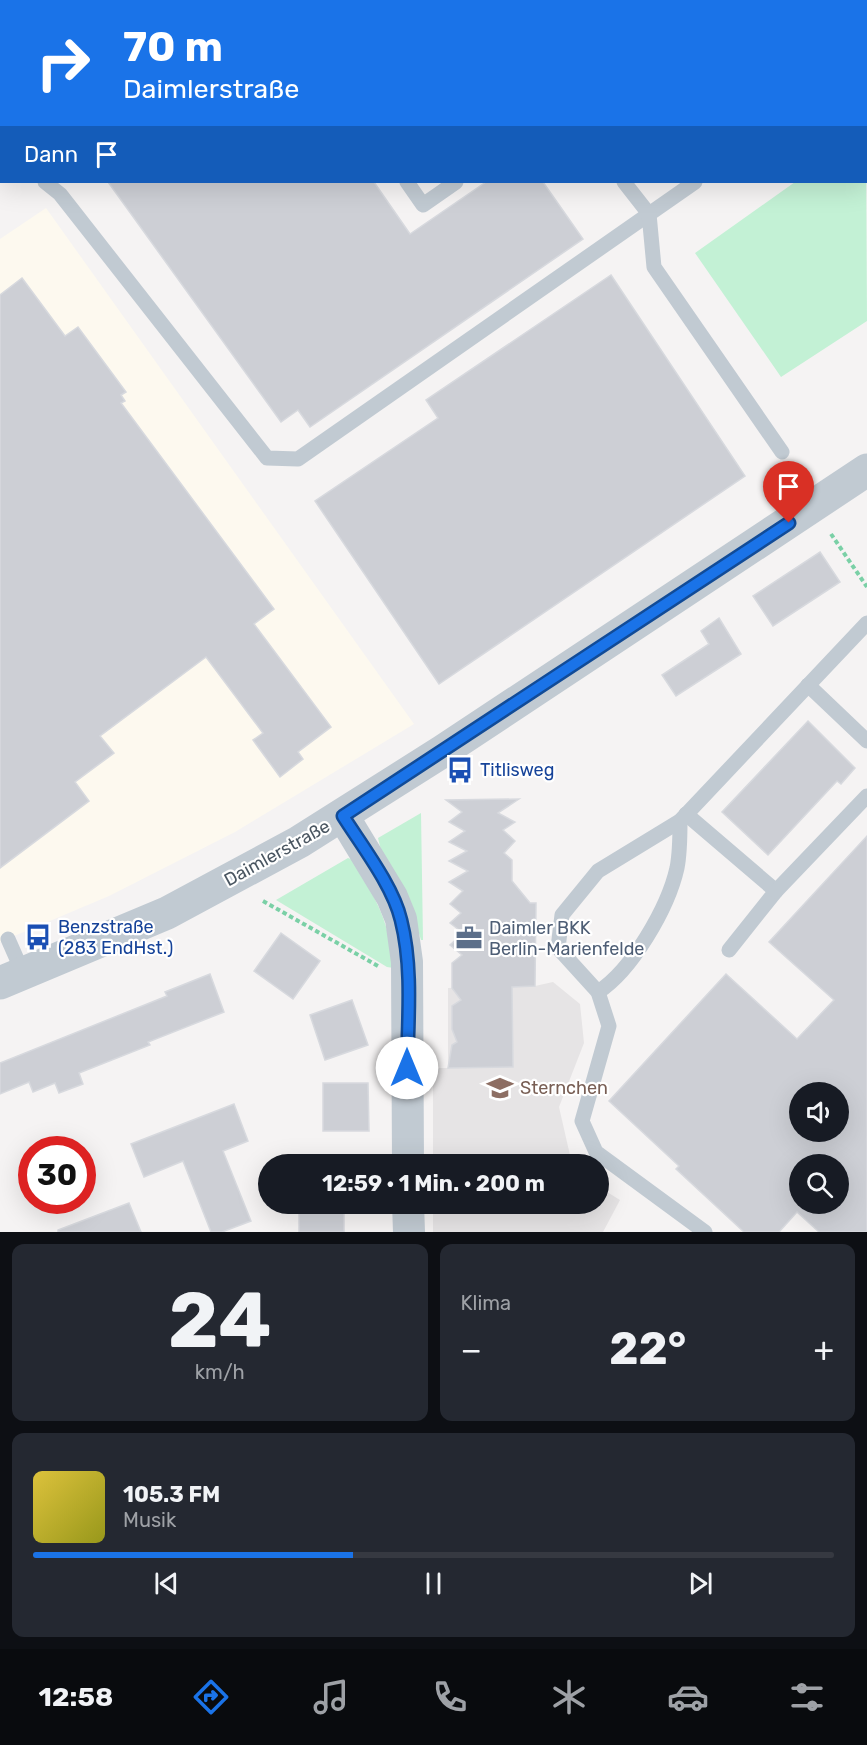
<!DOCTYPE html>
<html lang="de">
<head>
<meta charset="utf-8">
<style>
  :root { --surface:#171b24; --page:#242831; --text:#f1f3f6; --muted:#9ea1a6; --line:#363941; --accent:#1a73e8 }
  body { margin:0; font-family:Rubik,sans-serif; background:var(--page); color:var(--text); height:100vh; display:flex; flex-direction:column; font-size:22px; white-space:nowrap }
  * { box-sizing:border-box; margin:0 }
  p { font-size:20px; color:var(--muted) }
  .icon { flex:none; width:33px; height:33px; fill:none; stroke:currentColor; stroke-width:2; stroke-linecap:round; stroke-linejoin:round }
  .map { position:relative; height:1232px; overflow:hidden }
  .details { display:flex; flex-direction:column; gap:12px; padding:12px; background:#0d0f14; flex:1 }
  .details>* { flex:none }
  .top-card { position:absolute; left:0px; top:0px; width:867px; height:183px; box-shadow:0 6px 24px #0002; background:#1a73e8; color:#fff; overflow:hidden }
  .buttons { position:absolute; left:789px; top:1082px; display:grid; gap:12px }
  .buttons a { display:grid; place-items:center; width:60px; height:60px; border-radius:50%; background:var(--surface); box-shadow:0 6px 24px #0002; font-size:30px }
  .speed { position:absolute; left:18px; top:1136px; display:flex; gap:12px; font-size:30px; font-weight:700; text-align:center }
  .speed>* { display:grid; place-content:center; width:78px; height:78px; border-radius:50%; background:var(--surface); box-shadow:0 6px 24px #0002; line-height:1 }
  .speed .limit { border:9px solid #d22; background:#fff; color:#111 }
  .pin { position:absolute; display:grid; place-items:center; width:51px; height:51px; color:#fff; margin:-62px -26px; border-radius:50% 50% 50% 0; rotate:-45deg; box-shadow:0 0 6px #0007 }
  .pin .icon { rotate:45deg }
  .me { position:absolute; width:66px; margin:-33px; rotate:0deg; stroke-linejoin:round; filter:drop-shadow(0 0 4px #0008) }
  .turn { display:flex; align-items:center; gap:21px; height:126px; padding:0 24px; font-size:27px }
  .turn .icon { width:78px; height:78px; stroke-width:2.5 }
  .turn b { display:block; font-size:42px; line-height:51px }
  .then { display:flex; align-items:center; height:57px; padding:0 24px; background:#0003; gap:12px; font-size:22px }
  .big { font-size:45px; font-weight:700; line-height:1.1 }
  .details .tile { flex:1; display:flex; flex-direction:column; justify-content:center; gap:9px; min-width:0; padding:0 21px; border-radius:12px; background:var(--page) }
  .details .dial { align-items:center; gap:0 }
  .dial b { font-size:78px; line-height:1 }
  .song { display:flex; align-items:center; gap:18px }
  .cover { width:72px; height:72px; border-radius:9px; background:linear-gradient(135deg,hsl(50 70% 55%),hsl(60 70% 35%)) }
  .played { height:6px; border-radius:3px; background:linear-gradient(90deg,var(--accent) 40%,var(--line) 40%) }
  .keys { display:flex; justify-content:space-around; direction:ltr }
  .heat { display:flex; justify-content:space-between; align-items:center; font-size:33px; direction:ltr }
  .details .tiles { flex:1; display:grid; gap:12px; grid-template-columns:1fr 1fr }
  .tile:last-child { grid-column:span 2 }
  .trip { position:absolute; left:258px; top:1154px; width:351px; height:60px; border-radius:30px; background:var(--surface); box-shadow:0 6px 24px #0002; font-weight:700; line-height:60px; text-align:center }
  .tabs { display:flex; height:96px; justify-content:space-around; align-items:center; background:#090b0e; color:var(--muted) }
  .tabs .icon { width:42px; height:42px }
  .tabs .active { color:var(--accent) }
  .tabs b { font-size:27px; color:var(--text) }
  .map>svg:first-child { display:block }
</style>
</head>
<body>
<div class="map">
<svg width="867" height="1232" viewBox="0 0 867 1232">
  <rect width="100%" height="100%" fill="#f5f3f3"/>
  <!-- commercial -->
  <path fill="#fdf9ef" d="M 46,208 L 414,724 L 235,832 L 109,896 L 0,942 L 0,239 Z"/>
  <!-- education -->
  <g fill="#e6e4e5">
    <path d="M 553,982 L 580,1004 L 584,1043 L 559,1107 L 572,1164 L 433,1164 L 433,1068 L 448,1068 L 448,988 L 535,986 Z"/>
    <path d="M 599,1187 L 620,1200 L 603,1232 L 433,1232 L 433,1203 L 598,1203 Z"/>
  </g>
  <!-- green -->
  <g fill="#c3f1d5">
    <path d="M 866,140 L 867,321 L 781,377 L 695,253 L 795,182 L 866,182 Z"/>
    <path d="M 421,813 L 423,940 L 421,940 L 410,903 L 381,850 L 378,838 Z"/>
    <path d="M 348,858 L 353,860 C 378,903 388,918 394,968 L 387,967 L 276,900 Z"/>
  </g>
  <!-- building -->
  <g fill="#cdcfd5" stroke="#d7d9de" stroke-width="1.5" fill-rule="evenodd">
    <path d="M 108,182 L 374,182 L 410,234 L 486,182 L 543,182 L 583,239 L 310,427 L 298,410 L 281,422 Z"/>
    <path d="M 611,275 L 745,476 L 439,684 L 315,501 L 438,418 L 426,400 Z"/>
    <path d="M 22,278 L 65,336 L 78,327 L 126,392 L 121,395 L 125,401 L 121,403 L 274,609 L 254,624 L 331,727 L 298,752 L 303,759 L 280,777 L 253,740 L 263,733 L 206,657 L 100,736 L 114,753 L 75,782 L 89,801 L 0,868 L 0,295 Z"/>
    <path d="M 820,552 L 840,582 L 773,626 L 753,596 Z"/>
    <path d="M 719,618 L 741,654 L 676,696 L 662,675 L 709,644 L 701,631 Z"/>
    <path d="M 808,721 L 855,768 L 841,784 L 837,781 L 768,855 L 722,812 Z"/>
    <path d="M 519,799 L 498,813 L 515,822 L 503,830 L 515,841 L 504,853 L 512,860 L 512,881 L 530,903 L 536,903 L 535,986 L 512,987 L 513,1067 L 448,1068 L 452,1045 L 457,1042 L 452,1029 L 452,1006 L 461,1000 L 452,988 L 452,963 L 462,955 L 450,945 L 463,933 L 450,923 L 461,913 L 450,904 L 463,891 L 449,882 L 468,871 L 449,861 L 467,851 L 449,842 L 465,831 L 449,822 L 462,812 L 446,800 Z"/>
    <path d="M 867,836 L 867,1232 L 819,1232 L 797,1212 L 779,1232 L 744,1232 L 676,1169 L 679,1166 L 609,1101 L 726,974 L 797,1039 L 834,1000 L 769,942 ZM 800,1092 L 838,1092 L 838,1131 L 800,1131 ZM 800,1164 L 838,1164 L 838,1203 L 800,1203 Z"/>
    <path d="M 281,933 L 320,961 L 293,999 L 254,971 Z"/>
    <path d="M 210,974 L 224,1012 L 148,1042 L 150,1045 L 79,1073 L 83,1084 L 59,1093 L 55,1083 L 33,1092 L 29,1082 L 0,1094 L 0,1063 L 167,996 L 165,992 Z"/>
    <path d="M 352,1000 L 368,1045 L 325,1060 L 310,1015 Z"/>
    <path d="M 323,1083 L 368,1083 L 369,1131 L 323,1131 Z"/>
    <path d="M 234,1104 L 248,1141 L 223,1151 L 251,1221 L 222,1232 L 211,1232 L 183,1161 L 144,1177 L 131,1144 Z"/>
    <path d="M 129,1203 L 141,1232 L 58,1232 L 58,1230 Z"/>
    <rect x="299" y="1203" width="45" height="29"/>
  </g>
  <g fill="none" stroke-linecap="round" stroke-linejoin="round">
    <!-- path -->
    <g stroke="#7ad0a6" stroke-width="4" stroke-dasharray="4.5 3" stroke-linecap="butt">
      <path d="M 793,467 L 799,476"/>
      <path d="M 831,534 L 867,587"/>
      <path d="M 263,901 L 378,966"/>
    </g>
    <!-- service -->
    <g stroke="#c1cad2" stroke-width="15">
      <path d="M 281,0 L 282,2"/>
      <path d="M 549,0 L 550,2"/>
      <path d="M 181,2 L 183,0"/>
      <path d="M 866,61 L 867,59"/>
      <path d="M 0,158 L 2,158"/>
      <path d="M 45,182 L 60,194 L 267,458 L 298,459 L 695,182"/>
      <path d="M 407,182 L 423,205 L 456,182"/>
      <path d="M 624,182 L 649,214 L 654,267 L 782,452"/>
      <path d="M 808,685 L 867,741"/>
      <path d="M 686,814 L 776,891 L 729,950"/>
      <path d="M 776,891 L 867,796"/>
      <path d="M 8,939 L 23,973"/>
      <path d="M 598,992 C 632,970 668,908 677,868 C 680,853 680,836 680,821"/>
      <path d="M 705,1232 L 596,1152 L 582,1121 L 609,1026 L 598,992 L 558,948 L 562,915 L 598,871 L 680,821 L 867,623"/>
    </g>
    <!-- minor -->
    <g stroke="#c1cad2" stroke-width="32">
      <path d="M 343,816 L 392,897 L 401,919 L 407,962 L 408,1164"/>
      <path d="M 408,1203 L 409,1232"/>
    </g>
    <!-- tertiary -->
    <path stroke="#c1cad2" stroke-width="33" d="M 0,983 L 167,913 L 299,842 L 443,751 L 867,470"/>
  </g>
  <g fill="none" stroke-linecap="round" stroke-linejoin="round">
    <!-- route casing -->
    <g stroke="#114b97" stroke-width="15">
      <path id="route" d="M 407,1068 C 408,1020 413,967 401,920 C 393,886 362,846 343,816 L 789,523"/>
    </g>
    <!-- route -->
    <use href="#route" stroke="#1a73e8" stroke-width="10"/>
  </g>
  <!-- icons -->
  <defs>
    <g id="bus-bare" transform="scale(2.07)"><path d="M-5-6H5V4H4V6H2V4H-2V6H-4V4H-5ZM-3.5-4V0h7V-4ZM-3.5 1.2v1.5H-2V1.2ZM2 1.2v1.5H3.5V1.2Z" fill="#1a4fb4" stroke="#fff" stroke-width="2.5" paint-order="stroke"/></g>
    <g id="office-bare" transform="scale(2.07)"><path d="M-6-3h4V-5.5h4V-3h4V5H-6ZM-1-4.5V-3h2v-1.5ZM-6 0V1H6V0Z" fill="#5c6f8a" stroke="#fff" stroke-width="2.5" paint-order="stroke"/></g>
    <g id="school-bare" transform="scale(2.07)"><path d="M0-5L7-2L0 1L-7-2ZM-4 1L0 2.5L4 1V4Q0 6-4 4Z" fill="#8d6e63" stroke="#fff" stroke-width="2.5" paint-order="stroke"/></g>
  </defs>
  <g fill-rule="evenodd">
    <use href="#bus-bare" x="460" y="770"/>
    <use href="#bus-bare" x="38" y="937"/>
    <use href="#office-bare" x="469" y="938"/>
    <use href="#school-bare" x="500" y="1088"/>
  </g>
  <g text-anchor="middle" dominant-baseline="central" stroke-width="4.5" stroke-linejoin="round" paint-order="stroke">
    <!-- transit labels -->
    <g font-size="18" fill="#164399" stroke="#fff" text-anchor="start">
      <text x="480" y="770">Titlisweg</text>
      <text x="58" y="927">Benzstraße<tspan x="58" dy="21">(283 EndHst.)</tspan></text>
    </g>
    <!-- street labels -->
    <g font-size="18" fill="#4a5661" stroke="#fff">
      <text transform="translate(277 853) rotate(-29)">Daimlerstraße</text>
    </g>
    <!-- service labels -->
    <g font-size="18" fill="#4e5e75" stroke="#fff" text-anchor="start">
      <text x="489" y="928">Daimler BKK<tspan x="489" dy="21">Berlin-Marienfelde</tspan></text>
    </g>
    <!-- education labels -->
    <g font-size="18" fill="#785e54" stroke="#fff" text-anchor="start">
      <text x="520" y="1088">Sternchen</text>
    </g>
  </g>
</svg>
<div class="buttons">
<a><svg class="icon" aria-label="sound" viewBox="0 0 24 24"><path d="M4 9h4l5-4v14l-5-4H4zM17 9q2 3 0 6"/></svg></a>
<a><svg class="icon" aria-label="search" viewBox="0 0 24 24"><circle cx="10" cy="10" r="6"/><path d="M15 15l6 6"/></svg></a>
</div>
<div class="speed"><div class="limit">30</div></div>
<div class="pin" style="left:789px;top:523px;background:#d93025"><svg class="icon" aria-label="arrive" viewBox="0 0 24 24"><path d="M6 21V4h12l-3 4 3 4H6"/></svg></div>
<svg class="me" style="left:407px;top:1068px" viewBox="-20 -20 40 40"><circle r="19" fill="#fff"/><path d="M0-13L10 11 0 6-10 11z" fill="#1a73e8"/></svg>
<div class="trip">12:59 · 1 Min. · 200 m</div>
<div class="top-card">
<div class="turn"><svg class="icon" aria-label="right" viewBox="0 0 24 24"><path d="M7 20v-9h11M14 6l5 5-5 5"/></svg><div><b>70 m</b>Daimlerstraße</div></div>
<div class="then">Dann<svg class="icon" aria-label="arrive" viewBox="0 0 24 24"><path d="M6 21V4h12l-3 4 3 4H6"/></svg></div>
</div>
</div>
<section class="details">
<div class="tiles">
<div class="tile dial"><b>24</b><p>km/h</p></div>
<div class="tile"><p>Klima</p>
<div class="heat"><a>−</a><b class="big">22°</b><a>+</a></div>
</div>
<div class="tile">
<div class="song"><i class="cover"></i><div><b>105.3 FM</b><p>Musik</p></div></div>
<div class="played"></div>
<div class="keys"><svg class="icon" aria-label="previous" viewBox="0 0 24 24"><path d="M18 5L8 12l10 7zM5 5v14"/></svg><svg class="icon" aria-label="pause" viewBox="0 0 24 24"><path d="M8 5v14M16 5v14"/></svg><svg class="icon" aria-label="next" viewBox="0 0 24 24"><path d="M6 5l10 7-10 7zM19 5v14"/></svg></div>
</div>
</div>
</section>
<nav class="tabs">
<b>12:58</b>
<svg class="icon active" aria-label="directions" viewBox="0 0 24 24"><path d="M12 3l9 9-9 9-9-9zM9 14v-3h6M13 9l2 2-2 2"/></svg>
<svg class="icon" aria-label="music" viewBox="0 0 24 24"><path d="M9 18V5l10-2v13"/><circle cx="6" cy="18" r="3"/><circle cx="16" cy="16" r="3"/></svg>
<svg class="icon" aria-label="phone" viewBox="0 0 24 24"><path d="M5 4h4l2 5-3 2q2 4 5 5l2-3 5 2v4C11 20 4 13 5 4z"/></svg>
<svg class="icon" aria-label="climate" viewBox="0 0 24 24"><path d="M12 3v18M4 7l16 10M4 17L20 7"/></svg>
<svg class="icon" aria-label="car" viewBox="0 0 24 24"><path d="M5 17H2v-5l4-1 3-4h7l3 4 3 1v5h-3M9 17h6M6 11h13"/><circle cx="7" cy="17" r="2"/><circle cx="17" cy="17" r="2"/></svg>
<svg class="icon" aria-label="filters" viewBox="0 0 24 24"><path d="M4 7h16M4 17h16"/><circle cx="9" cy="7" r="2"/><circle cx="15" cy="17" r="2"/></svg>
</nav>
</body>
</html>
